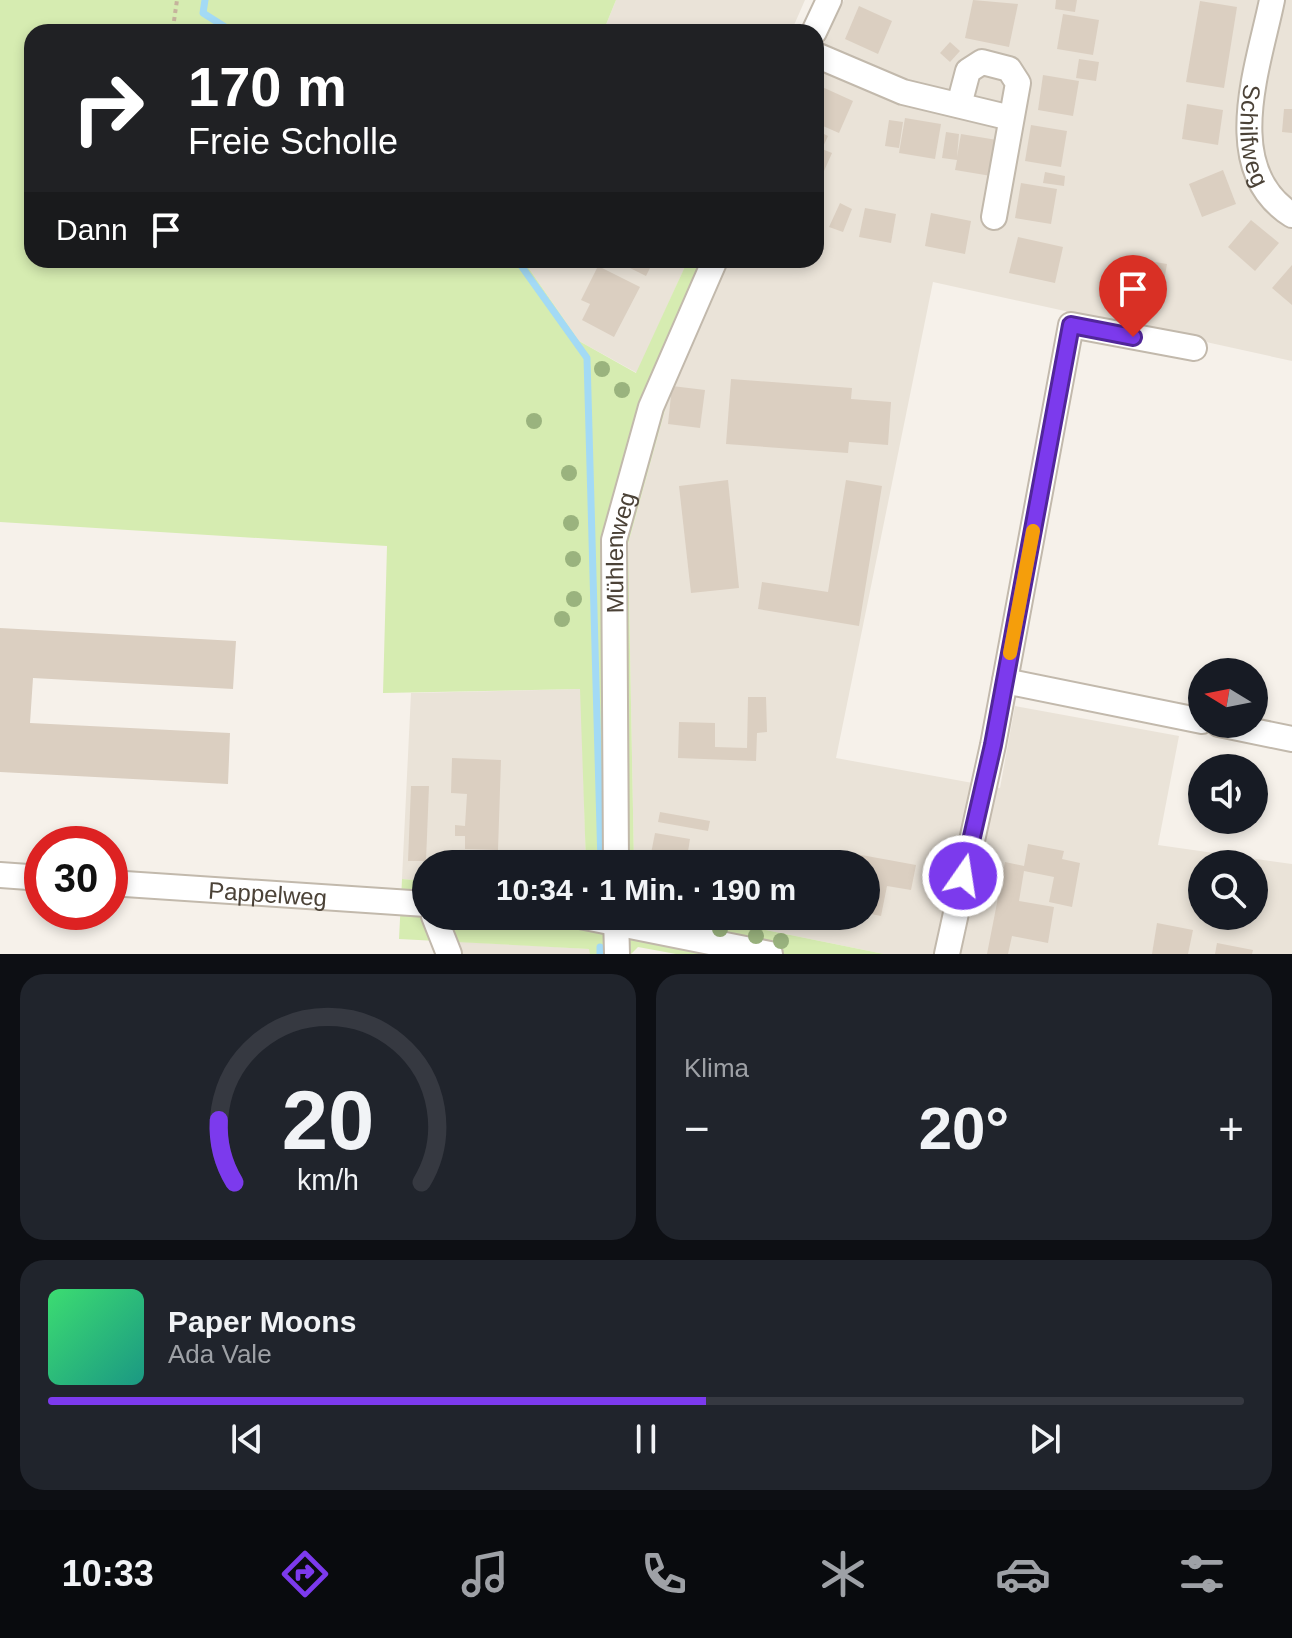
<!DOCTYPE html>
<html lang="de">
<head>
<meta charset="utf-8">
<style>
  :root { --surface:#171b24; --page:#20242c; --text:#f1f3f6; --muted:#9ea1a6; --line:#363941; --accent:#7c3aed }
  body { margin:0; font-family:Helvetica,sans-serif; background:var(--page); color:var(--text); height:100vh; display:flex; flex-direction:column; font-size:30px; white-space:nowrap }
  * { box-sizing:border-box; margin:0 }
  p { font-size:26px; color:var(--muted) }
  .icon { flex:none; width:44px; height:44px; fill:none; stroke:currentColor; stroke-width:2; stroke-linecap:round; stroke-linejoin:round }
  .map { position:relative; height:954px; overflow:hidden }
  .panel { display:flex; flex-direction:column; gap:20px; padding:20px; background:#0d0f14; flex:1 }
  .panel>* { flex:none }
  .hud { position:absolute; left:24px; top:24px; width:800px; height:244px; border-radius:24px; box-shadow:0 4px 12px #0003; background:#202124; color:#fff; overflow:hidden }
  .needle { width:52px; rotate:280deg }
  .tools { position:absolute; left:1188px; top:658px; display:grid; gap:16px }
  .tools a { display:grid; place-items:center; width:80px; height:80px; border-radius:50%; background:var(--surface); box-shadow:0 4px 12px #0003; font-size:40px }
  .speed { position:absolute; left:24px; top:826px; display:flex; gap:16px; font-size:40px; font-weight:700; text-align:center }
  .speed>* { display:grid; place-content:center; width:104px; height:104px; border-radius:50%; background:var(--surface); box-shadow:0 4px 12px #0003; line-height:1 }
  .speed .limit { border:12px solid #d22; background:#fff; color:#111 }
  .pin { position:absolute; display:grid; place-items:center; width:68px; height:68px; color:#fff; margin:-82px -34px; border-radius:50% 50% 50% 0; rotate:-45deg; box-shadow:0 0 8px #0007 }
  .pin .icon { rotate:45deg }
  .me { position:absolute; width:88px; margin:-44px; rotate:13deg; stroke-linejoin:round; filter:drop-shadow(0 0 6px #0008) }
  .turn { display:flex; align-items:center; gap:28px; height:168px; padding:0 32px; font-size:36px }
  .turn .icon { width:104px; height:104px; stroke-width:2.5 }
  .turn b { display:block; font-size:56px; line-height:68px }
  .then { display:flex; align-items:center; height:76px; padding:0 32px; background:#0003; gap:16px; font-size:30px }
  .big { font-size:60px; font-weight:700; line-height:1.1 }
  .panel .widget { flex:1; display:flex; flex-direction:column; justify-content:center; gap:12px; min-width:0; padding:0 28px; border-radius:24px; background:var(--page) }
  .panel .dial { align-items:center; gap:0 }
  .dial svg { height:208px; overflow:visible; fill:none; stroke:var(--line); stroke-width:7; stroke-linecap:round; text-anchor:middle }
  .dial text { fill:var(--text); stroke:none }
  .song { display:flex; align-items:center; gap:24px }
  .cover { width:96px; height:96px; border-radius:12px; background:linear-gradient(135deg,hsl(140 70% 55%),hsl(170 70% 35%)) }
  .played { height:8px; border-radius:4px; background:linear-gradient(90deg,var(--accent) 55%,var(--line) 55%) }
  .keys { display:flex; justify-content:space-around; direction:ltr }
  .heat { display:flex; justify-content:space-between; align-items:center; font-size:44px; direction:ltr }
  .panel .tiles { flex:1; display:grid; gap:20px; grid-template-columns:1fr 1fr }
  .widget:last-child { grid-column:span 2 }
  .trip { position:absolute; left:412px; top:850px; width:468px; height:80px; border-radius:40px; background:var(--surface); box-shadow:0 4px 12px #0003; font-weight:700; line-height:80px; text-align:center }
  .tabs { display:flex; height:128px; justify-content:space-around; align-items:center; background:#090b0e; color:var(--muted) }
  .tabs .icon { width:56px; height:56px }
  .tabs .selected { color:var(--accent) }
  .tabs b { font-size:36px; color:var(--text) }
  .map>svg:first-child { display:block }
</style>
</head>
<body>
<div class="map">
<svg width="1292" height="954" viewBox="0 0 1292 954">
  <rect width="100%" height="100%" fill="#f6f1ea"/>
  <!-- residential -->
  <g fill="#eae3d8" fill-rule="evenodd">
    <path d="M 616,0 L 805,0 L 791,32 L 603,32 Z"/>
    <path d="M 844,0 L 1292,0 L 1292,361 L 933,282 L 836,758 L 1000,788 L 1015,706 L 1179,736 L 1158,845 L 1292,864 L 1292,954 L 884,954 L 696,916 L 866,916 L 866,864 L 634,864 L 628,544 L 672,384 L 726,260 L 816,260 L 816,61 ZM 1202,864 L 1254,864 L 1254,916 L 1202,916 Z"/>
    <path d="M 523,260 L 688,260 L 637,373 L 579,341 Z"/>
    <path d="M 581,689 L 586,864 L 426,864 L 426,881 L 402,879 L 411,693 Z"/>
    <path d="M 449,941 L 590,949 L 590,954 L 449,954 Z"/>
  </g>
  <!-- green -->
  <g fill="#d6ecb1">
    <path d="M 0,0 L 616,0 L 603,32 L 32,32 L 32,260 L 523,260 L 579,341 L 636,373 L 688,260 L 726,260 L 672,384 L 628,544 L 634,864 L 586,864 L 580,689 L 383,693 L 387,546 L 0,522 Z"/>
    <path d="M 402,879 L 426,881 L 426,916 L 696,916 L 884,954 L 676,954 L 638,947 L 631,954 L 590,954 L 589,949 L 399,939 Z"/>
  </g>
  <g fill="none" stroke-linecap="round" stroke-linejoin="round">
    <!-- stream -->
    <g stroke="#a3daf5" stroke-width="7">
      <path d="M 205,0 L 203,13 L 233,32"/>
      <path d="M 517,260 L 587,358 L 601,864"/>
      <path d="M 600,947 L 600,954"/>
    </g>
  </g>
  <!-- building -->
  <g fill="#dbcfc1">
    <path d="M 973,0 L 1018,4 L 1009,47 L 965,38 Z"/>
    <path d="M 1056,0 L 1077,0 L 1075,12 L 1055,9 Z"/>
    <path d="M 1200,1 L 1237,7 L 1224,88 L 1186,82 Z"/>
    <path d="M 859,6 L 892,21 L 878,54 L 845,39 Z"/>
    <path d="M 1063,14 L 1099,20 L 1093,55 L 1057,49 Z"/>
    <path d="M 950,42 L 960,51 L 950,62 L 940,53 Z"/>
    <path d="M 1079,59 L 1099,62 L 1096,81 L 1076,78 Z"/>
    <path d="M 1043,75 L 1079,81 L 1073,116 L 1038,110 Z"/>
    <path d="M 820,86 L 853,101 L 839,133 L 816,123 L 816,95 Z"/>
    <path d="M 1187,104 L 1223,110 L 1218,145 L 1182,139 Z"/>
    <path d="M 1284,109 L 1292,109 L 1292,133 L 1282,132 Z"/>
    <path d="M 905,118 L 941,124 L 935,159 L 899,153 Z"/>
    <path d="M 889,120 L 903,122 L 899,148 L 885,146 Z"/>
    <path d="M 1031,125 L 1067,131 L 1061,167 L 1025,161 Z"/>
    <path d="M 816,130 L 828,136 L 822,149 L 832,153 L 816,189 Z"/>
    <path d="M 946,132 L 959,134 L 957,157 L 961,134 L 997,140 L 991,176 L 955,170 L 957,160 L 942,158 Z"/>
    <path d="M 1223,170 L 1236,204 L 1202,217 L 1189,184 Z"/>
    <path d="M 1045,172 L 1065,176 L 1064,186 L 1043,183 Z"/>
    <path d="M 1021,183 L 1057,189 L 1051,224 L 1015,218 Z"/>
    <path d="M 840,203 L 852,209 L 843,232 L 829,227 Z"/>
    <path d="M 865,208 L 896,214 L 891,243 L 859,237 Z"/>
    <path d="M 931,213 L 971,221 L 965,254 L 925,246 Z"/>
    <path d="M 1251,220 L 1279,243 L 1255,271 L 1228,247 Z"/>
    <path d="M 1018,237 L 1063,247 L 1055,283 L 1009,273 Z"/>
    <path d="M 1131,258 L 1167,264 L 1161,299 L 1125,294 Z"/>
    <path d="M 614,260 L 654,260 L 646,276 Z"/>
    <path d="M 1292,265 L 1292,305 L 1272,288 Z"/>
    <path d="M 598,266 L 640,287 L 614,337 L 582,320 L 590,304 L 581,300 Z"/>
    <path d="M 731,379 L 852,388 L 851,399 L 891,402 L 888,445 L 849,442 L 848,453 L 726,444 Z"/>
    <path d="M 672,386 L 705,390 L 700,428 L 668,424 Z"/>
    <path d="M 728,480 L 739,588 L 691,593 L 679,486 Z"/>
    <path d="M 846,480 L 882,486 L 859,626 L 758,609 L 762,582 L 828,592 Z"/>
    <path d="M 0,628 L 236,641 L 233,689 L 33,678 L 30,723 L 230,733 L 228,784 L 0,772 Z"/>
    <path d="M 748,697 L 766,697 L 767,732 L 757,733 L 756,761 L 678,758 L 679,722 L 715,723 L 715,747 L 747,748 Z"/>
    <path d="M 452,758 L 501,760 L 498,850 L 465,849 L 465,836 L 455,836 L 455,825 L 465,826 L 467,794 L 451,793 Z"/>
    <path d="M 411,786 L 429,786 L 426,861 L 408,861 Z"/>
    <path d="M 660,812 L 710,821 L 708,831 L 658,822 Z"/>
    <path d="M 655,833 L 690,839 L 686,864 L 649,864 Z"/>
    <path d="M 1028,844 L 1064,851 L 1062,859 L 1080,863 L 1072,907 L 1049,902 L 1054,877 L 1024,871 L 1019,901 L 1054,907 L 1048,943 L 1012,936 L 1008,954 L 987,954 L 1005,862 L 1024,866 Z"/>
    <path d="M 856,854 L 916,865 L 911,890 L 887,886 L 881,916 L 866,913 L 866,864 L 854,864 Z"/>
    <path d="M 1157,923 L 1193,930 L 1188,954 L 1152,954 Z"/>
    <path d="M 1217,943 L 1253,950 L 1252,954 L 1215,954 Z"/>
  </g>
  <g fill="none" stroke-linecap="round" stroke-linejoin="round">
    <!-- minor casing -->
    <g stroke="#c2b9ac" stroke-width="28">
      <g id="minor">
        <path id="s1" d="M 1272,0 C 1259,65 1219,169 1292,215"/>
        <path d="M 814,32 L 829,0"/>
        <path d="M 816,55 L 903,92 L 1011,118"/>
        <path d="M 959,105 L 968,71 L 982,62 L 1009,69 L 1018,83 L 994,217"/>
        <path d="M 1005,681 L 1202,721"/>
        <path d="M 1219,724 L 1292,739"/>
        <path id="s2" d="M 616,864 L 614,540 L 651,407 L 715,260"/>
        <path d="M 0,875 L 42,878"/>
        <path id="s3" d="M 110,883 L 426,904"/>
        <path d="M 434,916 L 449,954"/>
        <path d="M 580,916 L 770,954"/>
        <path d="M 616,916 L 617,954"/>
        <path d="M 947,954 L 993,745 L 1071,325 L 1194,348"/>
      </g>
    </g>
    <!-- path -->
    <path stroke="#c5b39c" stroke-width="4" stroke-dasharray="4 4" stroke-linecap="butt" d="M 174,21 L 177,0"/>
    <!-- minor -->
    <use href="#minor" stroke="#fff" stroke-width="24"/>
  </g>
  <!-- trees -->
  <g fill="#9ab37e">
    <circle cx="602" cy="369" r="8"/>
    <circle cx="622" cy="390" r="8"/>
    <circle cx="534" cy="421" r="8"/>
    <circle cx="569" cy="473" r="8"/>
    <circle cx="571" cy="523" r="8"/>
    <circle cx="573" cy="559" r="8"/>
    <circle cx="574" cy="599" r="8"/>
    <circle cx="562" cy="619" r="8"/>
    <circle cx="720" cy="929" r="8"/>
    <circle cx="756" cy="936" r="8"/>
    <circle cx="781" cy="941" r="8"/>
  </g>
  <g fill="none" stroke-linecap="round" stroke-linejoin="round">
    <!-- route casing -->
    <g stroke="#51269a" stroke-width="20">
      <path id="route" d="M 963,876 L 993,745 L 1071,325 L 1133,337"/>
    </g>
    <!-- route -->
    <use href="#route" stroke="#7c3aed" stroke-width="14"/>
    <!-- slow -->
    <path stroke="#f59e0b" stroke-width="14" d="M 1010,653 L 1033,531"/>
  </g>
  <g text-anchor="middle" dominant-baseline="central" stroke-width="8" stroke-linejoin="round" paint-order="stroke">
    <!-- street labels -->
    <g font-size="24" fill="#4b4237" stroke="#fff">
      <text stroke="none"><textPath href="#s1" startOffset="138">Schilfweg</textPath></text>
      <text stroke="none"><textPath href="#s2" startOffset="312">Mühlenweg</textPath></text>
      <text stroke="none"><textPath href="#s3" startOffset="158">Pappelweg</textPath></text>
    </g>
  </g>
</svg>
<div class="tools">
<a><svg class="needle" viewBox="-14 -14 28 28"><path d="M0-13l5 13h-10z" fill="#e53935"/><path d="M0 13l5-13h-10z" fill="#9ea1a6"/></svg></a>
<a><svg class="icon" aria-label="sound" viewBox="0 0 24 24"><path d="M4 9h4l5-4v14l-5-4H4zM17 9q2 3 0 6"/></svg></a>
<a><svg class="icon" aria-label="search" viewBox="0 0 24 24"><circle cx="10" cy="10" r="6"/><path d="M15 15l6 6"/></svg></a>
</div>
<div class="speed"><div class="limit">30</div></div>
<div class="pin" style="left:1133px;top:337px;background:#d93025"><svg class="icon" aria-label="arrive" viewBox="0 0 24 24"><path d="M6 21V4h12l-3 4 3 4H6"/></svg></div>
<svg class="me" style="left:963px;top:876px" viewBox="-20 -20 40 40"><circle r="17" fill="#7c3aed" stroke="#fff" stroke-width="3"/><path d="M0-11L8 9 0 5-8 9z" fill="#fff"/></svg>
<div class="trip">10:34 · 1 Min. · 190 m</div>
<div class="hud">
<div class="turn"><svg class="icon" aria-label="right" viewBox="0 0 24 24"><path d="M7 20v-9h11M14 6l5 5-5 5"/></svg><div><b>170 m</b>Freie Scholle</div></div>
<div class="then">Dann<svg class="icon" aria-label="arrive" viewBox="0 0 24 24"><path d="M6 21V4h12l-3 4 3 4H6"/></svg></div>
</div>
</div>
<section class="panel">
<div class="tiles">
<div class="widget dial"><svg viewBox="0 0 100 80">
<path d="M14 69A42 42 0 1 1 86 69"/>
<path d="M14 69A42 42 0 0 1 8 45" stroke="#7c3aed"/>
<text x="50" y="56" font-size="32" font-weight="700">20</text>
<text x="50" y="72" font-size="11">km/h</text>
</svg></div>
<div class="widget"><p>Klima</p>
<div class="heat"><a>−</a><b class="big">20°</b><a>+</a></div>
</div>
<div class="widget">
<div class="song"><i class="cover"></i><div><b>Paper Moons</b><p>Ada Vale</p></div></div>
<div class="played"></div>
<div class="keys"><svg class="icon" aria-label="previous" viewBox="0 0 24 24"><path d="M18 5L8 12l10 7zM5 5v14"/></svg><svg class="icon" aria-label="pause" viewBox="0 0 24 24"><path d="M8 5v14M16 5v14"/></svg><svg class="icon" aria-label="next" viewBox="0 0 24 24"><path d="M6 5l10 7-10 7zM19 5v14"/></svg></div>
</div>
</div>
</section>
<nav class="tabs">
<b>10:33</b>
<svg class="icon selected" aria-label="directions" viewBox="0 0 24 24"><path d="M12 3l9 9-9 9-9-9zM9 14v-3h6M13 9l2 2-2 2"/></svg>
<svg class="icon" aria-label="music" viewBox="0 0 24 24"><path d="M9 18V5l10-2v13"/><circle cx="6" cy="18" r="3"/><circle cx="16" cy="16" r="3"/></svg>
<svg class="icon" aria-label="phone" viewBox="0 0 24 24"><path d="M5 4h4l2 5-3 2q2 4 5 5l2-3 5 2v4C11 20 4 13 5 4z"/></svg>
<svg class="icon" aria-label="climate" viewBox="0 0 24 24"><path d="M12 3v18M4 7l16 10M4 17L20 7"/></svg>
<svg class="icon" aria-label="car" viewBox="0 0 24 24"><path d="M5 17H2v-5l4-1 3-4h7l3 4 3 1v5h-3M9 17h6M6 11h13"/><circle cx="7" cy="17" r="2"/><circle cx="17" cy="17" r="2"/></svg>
<svg class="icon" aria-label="filters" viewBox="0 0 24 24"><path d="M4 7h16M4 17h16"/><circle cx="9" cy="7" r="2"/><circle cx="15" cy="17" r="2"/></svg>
</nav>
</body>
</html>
